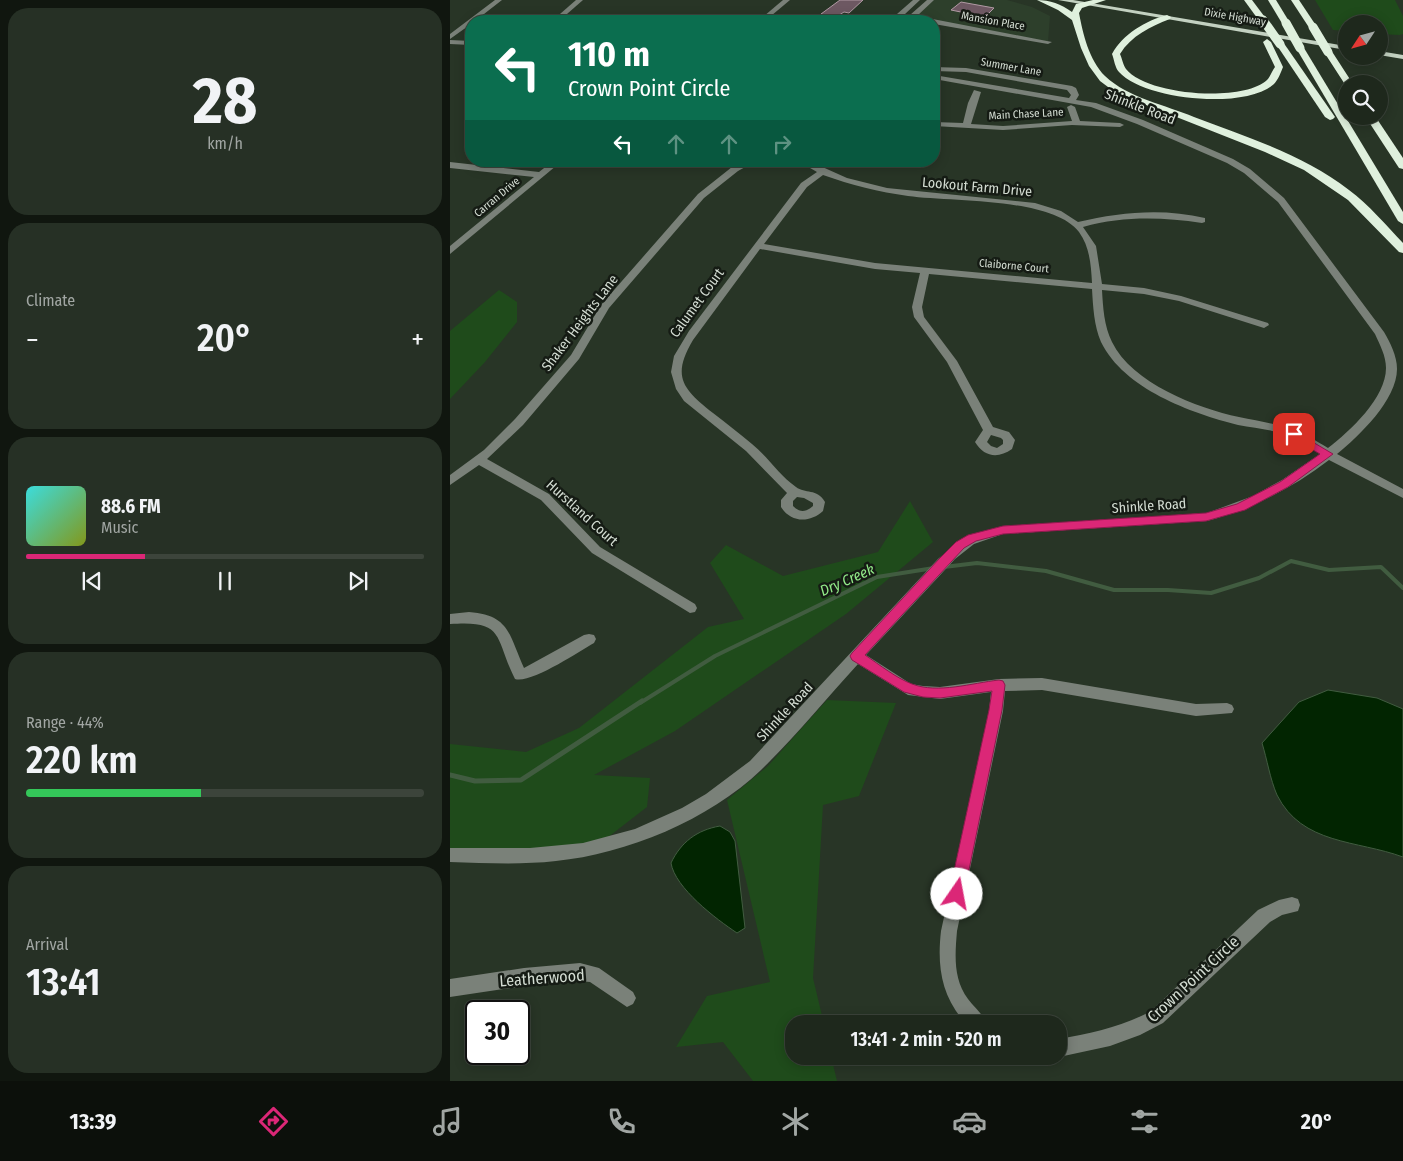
<!DOCTYPE html>
<html lang="en">
<head>
<meta charset="utf-8">
<style>
  :root { --surface:#1e281c; --page:#263025; --text:#f1f3f6; --muted:#a1a6a3; --line:#3c443b; --accent:#db2777 }
  body { margin:0; font-family:"Fira Sans Condensed",sans-serif; background:var(--page); color:var(--text); height:100vh; display:flex; flex-direction:column; font-size:19px; white-space:nowrap }
  * { box-sizing:border-box; margin:0 }
  p { font-size:16px; color:var(--muted) }
  .icon { flex:none; width:28px; height:28px; fill:none; stroke:currentColor; stroke-width:2; stroke-linecap:round; stroke-linejoin:round }
  .map { position:relative; flex:1; overflow:hidden }
  .drawer { display:flex; flex-direction:column; gap:8px; padding:8px; background:#10160f; width:450px }
  .drawer>* { flex:none }
  .guide { position:absolute; left:15px; top:15px; width:475px; height:152px; border-radius:20px; box-shadow:0 2px 12px #0003,0 0 0 1px var(--line); background:#0b6e4f; color:#fff; overflow:hidden }
  .needle { width:32px; rotate:234deg }
  .buttons { position:absolute; left:888px; top:15px; display:grid; gap:10px }
  .buttons a { display:grid; place-items:center; width:50px; height:50px; border-radius:50%; background:var(--surface); box-shadow:0 2px 12px #0003,0 0 0 1px var(--line); font-size:25px }
  .speed { position:absolute; left:15px; top:1000px; display:flex; gap:10px; font-size:25px; font-weight:700; text-align:center }
  .speed>* { display:grid; place-content:center; width:65px; height:65px; border-radius:50%; background:var(--surface); box-shadow:0 2px 12px #0003,0 0 0 1px var(--line); line-height:1 }
  .speed .limit { border:2px solid #111; border-radius:8px; background:#fff; color:#111 }
  .pin { position:absolute; display:grid; place-items:center; width:42px; height:42px; color:#fff; margin:-21px; border-radius:10px; box-shadow:0 2px 8px #0006 }
  .me { position:absolute; width:55px; margin:-28px; rotate:12deg; stroke-linejoin:round; filter:drop-shadow(0 0 4px #0008) }
  .turn { display:flex; align-items:center; gap:18px; height:105px; padding:0 20px; font-size:22px }
  .turn .icon { width:65px; height:65px; stroke-width:2.5 }
  .turn b { display:block; font-size:35px; line-height:42px }
  .lanes { display:flex; align-items:center; height:48px; padding:0 20px; background:#0003; justify-content:center; gap:25px; direction:ltr }
  .lanes .off { opacity:.35 }
  .big { font-size:38px; font-weight:600; line-height:1.1 }
  .drawer .widget { flex:1; display:flex; flex-direction:column; justify-content:center; gap:8px; min-width:0; padding:0 18px; border-radius:20px; background:var(--page) }
  .drawer .dial { align-items:center; gap:0 }
  .dial b { font-size:65px; line-height:1 }
  .song { display:flex; align-items:center; gap:15px }
  .cover { width:60px; height:60px; border-radius:8px; background:linear-gradient(135deg,hsl(180 70% 55%),hsl(70 70% 35%)) }
  .played { height:5px; border-radius:2px; background:linear-gradient(90deg,var(--accent) 30%,var(--line) 30%) }
  .keys { display:flex; justify-content:space-around; direction:ltr }
  .heat { display:flex; justify-content:space-between; align-items:center; font-size:28px; direction:ltr }
  .charge { height:8px; border-radius:4px; background:linear-gradient(90deg,#34c759 44%,var(--line) 0) }
  .trip { position:absolute; left:335px; top:1015px; width:282px; height:50px; border-radius:20px; background:var(--surface); box-shadow:0 2px 12px #0003,0 0 0 1px var(--line); font-weight:600; line-height:50px; text-align:center }
  .menu { display:flex; height:80px; justify-content:space-around; align-items:center; background:#0c100b; color:var(--muted) }
  .menu .icon { width:35px; height:35px }
  .menu .selected { color:var(--accent) }
  .menu b { font-size:22px; color:var(--text) }
  main { display:flex; flex:1; min-height:0 }
  .map>svg:first-child { display:block }
</style>
</head>
<body>
<main>
<section class="drawer">
<div class="widget dial"><b>28</b><p>km/h</p></div>
<div class="widget"><p>Climate</p>
<div class="heat"><a>−</a><b class="big">20°</b><a>+</a></div>
</div>
<div class="widget">
<div class="song"><i class="cover"></i><div><b>88.6 FM</b><p>Music</p></div></div>
<div class="played"></div>
<div class="keys"><svg class="icon" aria-label="previous" viewBox="0 0 24 24"><path d="M18 5L8 12l10 7zM5 5v14"/></svg><svg class="icon" aria-label="pause" viewBox="0 0 24 24"><path d="M8 5v14M16 5v14"/></svg><svg class="icon" aria-label="next" viewBox="0 0 24 24"><path d="M6 5l10 7-10 7zM19 5v14"/></svg></div>
</div>
<div class="widget"><p>Range · 44%</p><b class="big">220 km</b><div class="charge"></div></div>
<div class="widget"><p>Arrival</p><b class="big">13:41</b></div>
</section>
<div class="map">
<svg width="953" height="1081" viewBox="0 0 953 1081">
  <rect width="100%" height="100%" fill="#283526"/>
  <!-- built -->
  <path fill="#2d3f2b" d="M 481,0 L 557,0 L 582,7 L 600,16 L 598,42 L 462,18 Z"/>
  <!-- green -->
  <g fill="#1f4b1b">
    <path d="M 865,0 L 945,0 L 953,16 L 953,34 L 950,35 L 929,34 L 929,24 L 896,24 L 896,31 L 883,30 Z"/>
    <path d="M 49,290 L 67,302 L 67,322 L 35,362 L 0,399 L 0,331 Z"/>
    <path d="M 460,501 L 483,542 L 396,614 L 225,731 L 144,775 L 200,778 L 197,807 L 144,848 L 0,855 L 0,744 L 76,752 L 129,728 L 258,627 L 294,619 L 260,563 L 276,545 L 333,576 L 428,552 Z"/>
    <path d="M 377,700 L 446,703 L 409,796 L 373,805 L 363,978 L 374,1024 L 344,1024 L 344,1056 L 381,1056 L 387,1081 L 303,1081 L 273,1042 L 226,1047 L 257,996 L 320,982 L 277,800 L 318,766 Z"/>
  </g>
  <!-- water -->
  <g fill="#022501" stroke="#415c40">
    <path d="M 878,690 L 927,698 L 953,709 L 953,857 C 907,840 852,845 827,795 C 820,779 817,759 812,743 L 849,702 Z"/>
    <path d="M 270,826 L 280,832 L 285,841 L 295,928 L 287,933 C 266,919 225,888 221,863 C 231,842 247,830 270,826 Z"/>
  </g>
  <g fill="none" stroke-linecap="round" stroke-linejoin="round">
    <!-- stream-far1 -->
    <g stroke="#415c40" stroke-width="4">
      <path d="M 494,567 L 527,563 L 596,571 L 664,590 L 718,590 L 761,593 L 809,578 L 841,561 L 879,570 L 931,567 L 953,588"/>
      <path d="M 190,703 L 265,656 L 427,577 L 484,568"/>
    </g>
    <!-- stream -->
    <path stroke="#415c40" stroke-width="5" d="M 0,775 L 25,781 L 71,780 L 192,701"/>
  </g>
  <!-- building -->
  <g fill="#6d5862" stroke="#b19aa4">
    <path d="M 390,0 L 413,0 L 399,13 L 394,12 L 386,17 L 371,14 Z"/>
    <path d="M 511,2 L 544,8 L 535,17 L 501,10 Z"/>
  </g>
  <g fill="none" stroke-linecap="round" stroke-linejoin="round">
    <!-- minor -->
    <g fill="#7a8179" fill-rule="evenodd">
      <path d="M 45,0 L 52,0 L 25,21 L 21,21 L 21,24 L 0,39 L 0,34 Z"/>
      <path d="M 126,0 L 133,0 L 109,21 L 102,21 Z"/>
      <path d="M 333,0 L 340,0 L 315,21 L 308,21 Z"/>
      <path d="M 463,0 L 470,0 L 455,14 L 460,15 L 477,0 L 484,0 L 467,16 L 602,42 L 598,44 L 484,24 L 484,21 L 463,20 L 454,21 L 456,18 L 451,17 L 446,21 L 439,21 Z"/>
      <path d="M 0,40 L 21,41 L 21,45 L 0,44 Z"/>
      <path d="M 484,67 L 516,68 L 622,86 L 626,88 L 629,95 L 626,100 L 646,103 L 693,120 L 783,159 L 800,169 L 834,198 L 934,332 C 940,342 947,356 947,369 C 947,400 909,436 887,454 L 953,489 L 953,498 L 879,460 C 843,488 801,509 757,521 L 553,534 L 524,544 L 505,559 L 416,655 L 461,684 L 473,686 L 490,687 L 549,679 L 592,678 L 746,704 L 777,703 L 782,705 L 784,709 L 782,713 L 746,716 L 592,690 L 555,691 L 553,711 L 507,931 C 505,955 503,979 518,999 C 524,1007 533,1014 537,1024 L 516,1024 C 491,996 487,966 491,931 L 539,711 L 541,692 L 490,699 L 458,695 L 408,664 C 376,699 345,737 311,770 C 259,820 176,854 106,861 C 71,865 35,863 0,862 L 0,848 L 80,848 L 133,843 L 185,829 L 232,808 L 256,794 L 300,761 L 488,559 C 508,541 527,532 553,526 L 757,513 L 803,496 L 832,480 L 870,454 C 858,447 847,439 833,434 C 819,429 803,428 788,425 C 741,413 674,389 651,342 C 644,326 643,306 642,289 L 479,274 L 472,307 L 474,317 L 507,361 L 543,427 L 559,432 L 565,440 L 562,449 C 548,459 534,457 525,442 L 533,430 L 497,362 L 464,317 L 462,307 L 470,273 L 425,269 L 310,249 L 243,340 C 221,377 233,389 263,413 C 276,423 289,433 302,444 C 318,457 329,475 346,487 C 355,494 367,488 375,502 L 373,511 C 360,523 341,523 331,507 L 331,500 L 337,493 L 296,451 L 234,401 L 226,389 L 221,372 L 224,356 L 239,331 L 351,183 L 367,172 L 348,161 L 359,161 L 397,178 L 437,188 L 585,203 L 611,211 L 628,222 C 670,212 713,208 755,218 L 755,222 L 752,223 C 711,217 673,216 633,227 L 646,246 L 652,284 L 694,288 L 731,296 L 818,323 L 819,325 L 814,328 L 729,301 L 694,294 L 652,290 C 653,307 654,326 662,342 C 682,383 747,408 789,417 C 807,421 824,423 841,429 C 855,433 866,441 878,448 C 900,431 936,398 936,368 C 936,356 930,345 925,334 L 828,202 L 794,173 L 777,163 L 687,124 L 641,107 L 484,79 L 484,75 L 619,98 L 621,95 L 617,90 L 516,72 L 484,71 ZM 373,175 C 401,185 429,192 458,196 C 501,202 602,197 629,232 C 640,247 641,266 642,283 L 425,263 L 314,244 L 357,187 ZM 541,435 L 551,438 L 553,440 L 553,444 L 547,448 L 541,446 L 537,442 ZM 347,497 L 354,498 L 363,503 L 363,506 C 356,512 350,513 343,506 L 343,501 Z"/>
      <path d="M 524,90 L 531,92 L 521,124 L 553,126 L 622,121 L 617,107 L 621,105 L 625,107 L 630,121 L 670,123 L 674,125 L 670,127 L 622,125 L 553,130 L 484,126 L 484,122 L 513,123 L 518,103 Z"/>
      <path d="M 103,161 L 112,161 L 0,254 L 0,246 L 84,177 L 0,168 L 0,162 L 89,172 Z"/>
      <path d="M 295,161 L 306,161 L 288,171 L 254,198 L 159,308 L 129,359 L 73,425 L 37,459 L 99,494 L 150,547 L 245,604 L 247,608 L 245,612 L 240,613 L 142,553 L 91,500 L 29,465 L 0,485 L 0,475 L 34,450 L 65,419 L 121,355 L 151,305 L 248,194 L 282,167 Z"/>
      <path d="M 19,612 C 60,615 59,635 74,668 L 134,635 L 139,634 L 144,635 L 146,639 L 144,643 C 128,652 81,684 65,679 C 44,637 56,620 0,624 L 0,614 Z"/>
      <path d="M 842,897 L 848,899 L 850,905 L 848,911 L 832,915 L 820,922 L 713,1023 L 690,1035 L 660,1046 L 609,1057 L 607,1056 L 609,1039 C 641,1033 672,1027 701,1011 L 808,910 L 829,900 Z"/>
      <path d="M 130,963 L 149,968 L 183,992 L 186,998 L 183,1004 L 177,1007 L 140,982 L 130,981 L 74,986 L 0,997 L 0,979 L 74,968 Z"/>
    </g>
    <!-- major -->
    <g fill="#c3d1c1" fill-rule="evenodd">
      <path d="M 608,0 L 623,0 L 896,46 L 896,50 Z"/>
      <path d="M 929,51 L 953,55 L 953,59 L 929,55 Z"/>
    </g>
    <!-- highway -->
    <g fill="#dff0dd" fill-rule="evenodd">
      <path d="M 587,0 C 600,0 611,4 622,12 L 626,4 L 643,0 L 656,0 L 632,8 L 629,13 C 633,34 639,60 655,76 C 678,98 716,105 744,117 C 797,137 854,155 899,190 C 919,205 936,225 953,243 L 953,253 L 949,252 L 898,200 L 854,170 L 815,152 L 691,103 L 658,87 L 650,81 L 639,66 L 631,48 L 622,20 L 608,10 Z"/>
      <path d="M 794,0 L 802,0 L 817,20 L 816,22 L 810,22 Z"/>
      <path d="M 818,0 L 826,0 L 840,23 L 839,25 L 833,25 Z"/>
      <path d="M 841,0 L 849,0 L 867,27 L 866,29 L 860,29 Z"/>
      <path d="M 717,15 L 721,17 L 720,19 C 701,26 681,36 670,54 C 672,58 673,65 676,69 C 696,95 792,103 817,80 C 820,77 822,71 825,67 L 813,42 L 817,39 L 821,42 L 833,67 C 831,72 828,80 824,84 C 795,110 694,100 669,72 C 665,68 664,59 662,54 C 673,34 695,21 717,15 Z"/>
      <path d="M 830,41 L 833,42 L 885,117 L 883,119 L 880,120 L 875,117 L 826,44 Z"/>
      <path d="M 850,45 L 854,48 L 953,212 L 953,224 L 948,221 L 846,48 Z"/>
      <path d="M 878,49 L 881,50 L 903,84 L 896,84 L 896,86 L 874,52 Z"/>
      <path d="M 915,116 L 925,116 L 953,158 L 953,169 L 949,168 Z"/>
    </g>
    <!-- highway-bridge -->
    <g stroke="#dff0dd" stroke-width="9">
      <path d="M 813,20 L 830,44"/>
      <path d="M 836,23 L 850,48"/>
      <path d="M 863,27 L 878,52"/>
    </g>
  </g>
  <!-- route -->
  <path fill="#db2777" stroke="#8e194d" d="M 844,431 L 883,454 L 838,487 L 795,510 L 756,521 L 553,534 L 526,541 L 514,548 L 415,655 C 430,665 446,678 462,684 C 488,694 522,683 549,680 L 553,681 L 555,685 L 552,710 L 514,894 L 512,899 L 507,901 L 501,899 L 499,894 L 539,710 L 542,691 L 490,698 L 473,697 L 454,692 L 402,660 L 400,656 L 402,653 L 489,559 L 506,542 L 518,535 L 553,526 L 756,513 L 787,504 L 830,482 L 870,454 L 840,437 L 839,434 Z"/>
  <g text-anchor="middle" dominant-baseline="central" stroke-width="5" stroke-linejoin="round" paint-order="stroke">
    <!-- far-street labels -->
    <g font-size="11" fill="#d4ddd3" stroke="#151b14">
      <text transform="translate(785 17) rotate(10)">Dixie Highway</text>
      <text transform="translate(543 21) rotate(10)">Mansion Place</text>
      <text transform="translate(561 67) rotate(10)">Summer Lane</text>
      <text transform="translate(576 114) rotate(-3)">Main Chase Lane</text>
      <text transform="translate(47 197) rotate(-40)">Carran Drive</text>
      <text transform="translate(564 266) rotate(5)">Claiborne Court</text>
    </g>
    <!-- street labels -->
    <g font-size="14" fill="#d4ddd3" stroke="#151b14">
      <text transform="translate(690 107) rotate(21)">Shinkle Road</text>
      <text transform="translate(527 187) rotate(5)">Lookout Farm Drive</text>
      <text transform="translate(247 303) rotate(-54)">Calumet Court</text>
      <text transform="translate(130 323) rotate(-53)">Shaker Heights Lane</text>
      <text transform="translate(699 506) rotate(-4)">Shinkle Road</text>
      <text transform="translate(132 513) rotate(42)">Hurstland Court</text>
      <text transform="translate(335 712) rotate(-47)">Shinkle Road</text>
    </g>
    <!-- water labels -->
    <g font-size="15" font-style="italic" fill="#92ea88" stroke="#151b14">
      <text transform="translate(397 580) rotate(-24)">Dry Creek</text>
    </g>
    <!-- near-street labels -->
    <g font-size="16" fill="#d4ddd3" stroke="#151b14">
      <text transform="translate(92 978) rotate(-4)">Leatherwood</text>
      <text transform="translate(743 979) rotate(-43)">Crown Point Circle</text>
    </g>
  </g>
</svg>
<div class="buttons">
<a><svg class="needle" viewBox="-14 -14 28 28"><path d="M0-13l5 13h-10z" fill="#e53935"/><path d="M0 13l5-13h-10z" fill="#a1a6a3"/></svg></a>
<a><svg class="icon" aria-label="search" viewBox="0 0 24 24"><circle cx="10" cy="10" r="6"/><path d="M15 15l6 6"/></svg></a>
</div>
<div class="speed"><div class="limit">30</div></div>
<div class="pin" style="left:844px;top:434px;background:#d93025"><svg class="icon" aria-label="arrive" viewBox="0 0 24 24"><path d="M6 21V4h12l-3 4 3 4H6"/></svg></div>
<svg class="me" style="left:507px;top:894px" viewBox="-20 -20 40 40"><circle r="19" fill="#fff"/><path d="M0-13L10 11 0 6-10 11z" fill="#db2777"/></svg>
<div class="trip">13:41 · 2 min · 520 m</div>
<div class="guide">
<div class="turn"><svg class="icon" aria-label="left" viewBox="0 0 24 24"><path d="M17 20v-9H6M10 6l-5 5 5 5"/></svg><div><b>110 m</b>Crown Point Circle</div></div>
<div class="lanes"><svg class="icon" aria-label="left" viewBox="0 0 24 24"><path d="M17 20v-9H6M10 6l-5 5 5 5"/></svg><svg class="icon off" aria-label="ahead" viewBox="0 0 24 24"><path d="M12 20V5M6 11l6-6 6 6"/></svg><svg class="icon off" aria-label="ahead" viewBox="0 0 24 24"><path d="M12 20V5M6 11l6-6 6 6"/></svg><svg class="icon off" aria-label="right" viewBox="0 0 24 24"><path d="M7 20v-9h11M14 6l5 5-5 5"/></svg></div>
</div>
</div>
</main>
<nav class="menu">
<b>13:39</b>
<svg class="icon selected" aria-label="directions" viewBox="0 0 24 24"><path d="M12 3l9 9-9 9-9-9zM9 14v-3h6M13 9l2 2-2 2"/></svg>
<svg class="icon" aria-label="music" viewBox="0 0 24 24"><path d="M9 18V5l10-2v13"/><circle cx="6" cy="18" r="3"/><circle cx="16" cy="16" r="3"/></svg>
<svg class="icon" aria-label="phone" viewBox="0 0 24 24"><path d="M5 4h4l2 5-3 2q2 4 5 5l2-3 5 2v4C11 20 4 13 5 4z"/></svg>
<svg class="icon" aria-label="climate" viewBox="0 0 24 24"><path d="M12 3v18M4 7l16 10M4 17L20 7"/></svg>
<svg class="icon" aria-label="car" viewBox="0 0 24 24"><path d="M5 17H2v-5l4-1 3-4h7l3 4 3 1v5h-3M9 17h6M6 11h13"/><circle cx="7" cy="17" r="2"/><circle cx="17" cy="17" r="2"/></svg>
<svg class="icon" aria-label="filters" viewBox="0 0 24 24"><path d="M4 7h16M4 17h16"/><circle cx="9" cy="7" r="2"/><circle cx="15" cy="17" r="2"/></svg>
<b>20°</b>
</nav>
</body>
</html>
